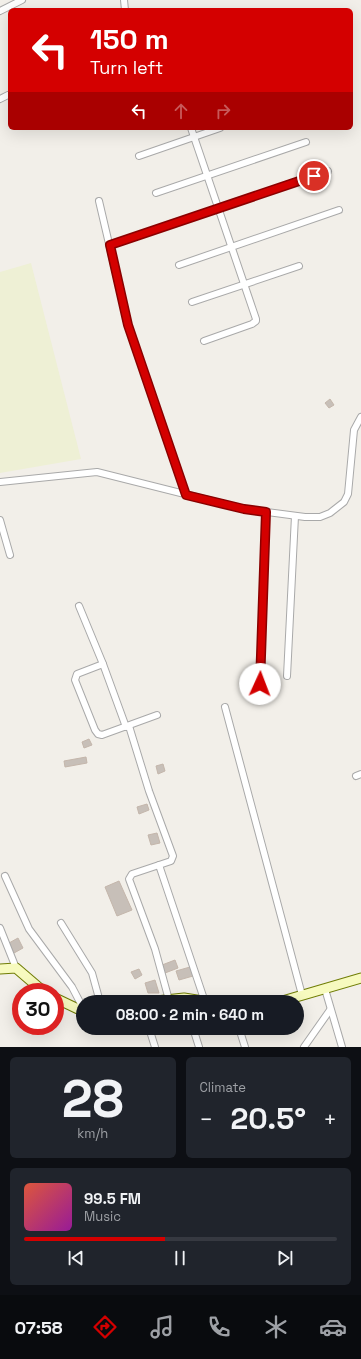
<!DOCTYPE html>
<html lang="en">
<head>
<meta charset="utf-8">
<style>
  :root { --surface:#171b24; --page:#20242c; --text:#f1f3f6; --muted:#9ea1a6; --line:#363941; --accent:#d40000 }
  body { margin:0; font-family:"Space Grotesk",sans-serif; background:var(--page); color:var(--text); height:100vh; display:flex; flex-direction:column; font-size:15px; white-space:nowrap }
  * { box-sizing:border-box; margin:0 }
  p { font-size:13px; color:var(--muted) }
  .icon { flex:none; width:22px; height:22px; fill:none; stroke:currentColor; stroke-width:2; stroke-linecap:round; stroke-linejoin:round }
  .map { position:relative; height:1047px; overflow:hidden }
  .panel { display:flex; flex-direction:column; gap:10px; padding:10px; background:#0d0f14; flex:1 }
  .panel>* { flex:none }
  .banner { position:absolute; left:8px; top:8px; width:345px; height:122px; border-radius:6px; box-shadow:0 4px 16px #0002; background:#d40000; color:#fff; overflow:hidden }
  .speed { position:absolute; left:12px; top:983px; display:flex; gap:8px; font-size:20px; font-weight:700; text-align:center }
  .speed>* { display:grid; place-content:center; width:52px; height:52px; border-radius:50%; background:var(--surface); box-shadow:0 4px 16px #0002; line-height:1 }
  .speed .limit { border:6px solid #d22; background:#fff; color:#111 }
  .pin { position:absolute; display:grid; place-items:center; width:34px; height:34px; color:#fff; margin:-17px; border:2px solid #fff; border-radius:50%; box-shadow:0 1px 4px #0007 }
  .me { position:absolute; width:44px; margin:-22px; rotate:2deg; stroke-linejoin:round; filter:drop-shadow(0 0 3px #0008) }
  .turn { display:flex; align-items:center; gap:14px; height:84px; padding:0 16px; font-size:18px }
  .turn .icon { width:52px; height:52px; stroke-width:2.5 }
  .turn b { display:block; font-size:28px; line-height:34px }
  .lanes { display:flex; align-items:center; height:38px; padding:0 16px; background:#0003; justify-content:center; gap:20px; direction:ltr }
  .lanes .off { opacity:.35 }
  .big { font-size:30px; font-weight:600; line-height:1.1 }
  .panel .widget { flex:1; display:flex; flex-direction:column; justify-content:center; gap:6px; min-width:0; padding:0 14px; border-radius:6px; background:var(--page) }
  .panel .dial { align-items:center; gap:0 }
  .dial b { font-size:52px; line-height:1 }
  .song { display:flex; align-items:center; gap:12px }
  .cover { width:48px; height:48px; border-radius:6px; background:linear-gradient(135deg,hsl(10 70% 55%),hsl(300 70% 35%)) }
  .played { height:4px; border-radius:2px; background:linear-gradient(90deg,var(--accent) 45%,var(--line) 45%) }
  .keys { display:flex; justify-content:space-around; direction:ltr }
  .heat { display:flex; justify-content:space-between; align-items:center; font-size:22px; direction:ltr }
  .panel .tiles { flex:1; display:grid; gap:10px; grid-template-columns:1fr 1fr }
  .widget:last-child { grid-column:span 2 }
  .trip { position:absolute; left:76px; top:995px; width:228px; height:40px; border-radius:20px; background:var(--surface); box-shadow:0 4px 16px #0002; font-weight:600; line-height:40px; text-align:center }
  .tab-bar { display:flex; height:64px; justify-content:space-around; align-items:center; background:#090b0e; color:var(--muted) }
  .tab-bar .icon { width:28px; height:28px }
  .tab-bar .selected { color:var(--accent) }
  .tab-bar b { font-size:18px; color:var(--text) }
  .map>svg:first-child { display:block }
</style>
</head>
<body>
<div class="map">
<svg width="361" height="1047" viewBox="0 0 361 1047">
  <rect width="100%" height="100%" fill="#f2efe9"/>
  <!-- farmland -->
  <path fill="#eef0d5" d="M 31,263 L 81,459 L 0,473 L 0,272 Z"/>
  <!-- building -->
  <g fill="#c7bfb8" stroke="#c4b6ab">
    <path d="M 330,399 L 334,405 L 329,408 L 325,403 Z"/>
    <path d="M 89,739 L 92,745 L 84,748 L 82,742 Z"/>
    <path d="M 86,757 L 87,763 L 65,767 L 64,761 Z"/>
    <path d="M 163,764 L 165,771 L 158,774 L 156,766 Z"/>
    <path d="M 147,804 L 149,810 L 139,814 L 137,807 Z"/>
    <path d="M 157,833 L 160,843 L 151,845 L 148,835 Z"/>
    <path d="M 119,881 L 132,910 L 117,916 L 105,887 Z"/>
    <path d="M 18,938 L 23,948 L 14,953 L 9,943 Z"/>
    <path d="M 175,960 L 178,968 L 165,973 L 162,965 Z"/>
    <path d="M 190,967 L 193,976 L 179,980 L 176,971 Z"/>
    <path d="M 139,969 L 142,975 L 135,979 L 131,972 Z"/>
    <path d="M 155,980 L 159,993 L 148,993 L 145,983 Z"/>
  </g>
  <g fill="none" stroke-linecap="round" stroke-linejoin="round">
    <!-- street casing -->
    <g stroke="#a9a9a9" stroke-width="8">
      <g id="street">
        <path d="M 124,0 L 125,10"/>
        <path d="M 0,11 L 22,0"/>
        <path d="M 0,99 L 8,95"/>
        <path d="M 191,128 L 256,319 L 256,321 L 252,324 L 204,341"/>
        <path d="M 139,156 L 220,128"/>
        <path d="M 156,193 L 306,142"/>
        <path d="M 99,201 L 128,325 L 186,495"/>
        <path d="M 109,245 L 328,171"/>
        <path d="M 179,265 L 339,210"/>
        <path d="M 192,302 L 299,266"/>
        <path d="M 0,482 L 97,472 L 244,509 L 305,517 L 320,517 L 330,513 L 344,502 L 348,494 L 354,430 L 361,417"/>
        <path d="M 0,520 L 10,555"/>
        <path d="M 79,606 L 103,664 L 126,727"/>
        <path d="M 103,664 L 77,674 L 75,680 L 95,730 L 98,734 L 102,735 L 157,715"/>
        <path d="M 287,676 L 295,516"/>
        <path d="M 260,684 L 266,512"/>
        <path d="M 225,707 L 302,995"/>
        <path d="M 129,726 L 149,791 L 173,856 L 171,861 L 159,865"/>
        <path d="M 356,776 L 361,774"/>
        <path d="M 5,876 L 29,929 L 72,987 L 83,1008"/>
        <path d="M 61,923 L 92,973 L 100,1002"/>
        <path d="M 0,928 L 16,968"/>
        <path d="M 325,989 L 342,1047"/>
        <path d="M 169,1000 L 155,949 L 129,879 L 132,874 L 159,865 L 205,1002"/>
        <path d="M 149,1028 L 155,1047"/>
        <path d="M 193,1028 L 199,1047"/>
        <path d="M 239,1028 L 245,1047"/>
        <path d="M 304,1047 L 330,1010"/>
      </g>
    </g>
    <!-- secondary casing -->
    <g stroke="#707d05" stroke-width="11">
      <g id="secondary">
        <path d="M 0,969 L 16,968 L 44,992"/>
        <path d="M 55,998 L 78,1009 L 83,1008"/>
        <path d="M 147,1002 L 184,998 L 209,1002"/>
        <path d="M 279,1002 L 361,978"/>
      </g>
    </g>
    <!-- street -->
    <use href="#street" stroke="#fff" stroke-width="6"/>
    <!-- secondary -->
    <use href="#secondary" stroke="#f7fabf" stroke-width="9"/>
  </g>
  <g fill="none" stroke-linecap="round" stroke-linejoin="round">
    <!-- route casing -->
    <g stroke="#8a0000" stroke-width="10">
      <path id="route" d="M 260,684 L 266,512 L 244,509 L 186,495 L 128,325 L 110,245 L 314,176"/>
    </g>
    <!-- route -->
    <use href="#route" stroke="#d40000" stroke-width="7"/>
  </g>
</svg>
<div class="speed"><div class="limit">30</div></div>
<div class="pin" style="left:314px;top:176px;background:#d93025"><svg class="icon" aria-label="arrive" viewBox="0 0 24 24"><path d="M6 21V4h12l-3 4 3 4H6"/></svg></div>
<svg class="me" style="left:260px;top:684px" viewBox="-20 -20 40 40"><circle r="19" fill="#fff"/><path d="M0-13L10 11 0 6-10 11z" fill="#d40000"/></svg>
<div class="trip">08:00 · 2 min · 640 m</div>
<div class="banner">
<div class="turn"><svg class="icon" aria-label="left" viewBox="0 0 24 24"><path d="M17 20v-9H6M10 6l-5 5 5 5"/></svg><div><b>150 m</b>Turn left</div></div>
<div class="lanes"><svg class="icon" aria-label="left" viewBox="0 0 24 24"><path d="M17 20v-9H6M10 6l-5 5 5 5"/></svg><svg class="icon off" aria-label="ahead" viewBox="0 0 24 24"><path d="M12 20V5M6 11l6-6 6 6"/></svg><svg class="icon off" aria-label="right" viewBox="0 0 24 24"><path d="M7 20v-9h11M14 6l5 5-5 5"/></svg></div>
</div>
</div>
<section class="panel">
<div class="tiles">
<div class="widget dial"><b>28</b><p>km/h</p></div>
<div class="widget"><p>Climate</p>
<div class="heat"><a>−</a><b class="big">20.5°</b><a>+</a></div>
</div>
<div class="widget">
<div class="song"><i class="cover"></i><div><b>99.5 FM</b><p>Music</p></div></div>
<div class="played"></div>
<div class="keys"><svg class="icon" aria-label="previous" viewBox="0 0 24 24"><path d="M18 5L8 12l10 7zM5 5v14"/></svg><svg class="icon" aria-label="pause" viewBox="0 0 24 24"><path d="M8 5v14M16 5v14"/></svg><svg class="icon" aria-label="next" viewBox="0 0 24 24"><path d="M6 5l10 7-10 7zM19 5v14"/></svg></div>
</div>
</div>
</section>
<nav class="tab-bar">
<b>07:58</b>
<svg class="icon selected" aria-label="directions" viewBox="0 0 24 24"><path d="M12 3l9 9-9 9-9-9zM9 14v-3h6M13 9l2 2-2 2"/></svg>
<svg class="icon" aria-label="music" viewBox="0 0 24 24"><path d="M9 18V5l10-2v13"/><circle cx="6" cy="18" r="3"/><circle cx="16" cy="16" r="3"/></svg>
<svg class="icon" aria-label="phone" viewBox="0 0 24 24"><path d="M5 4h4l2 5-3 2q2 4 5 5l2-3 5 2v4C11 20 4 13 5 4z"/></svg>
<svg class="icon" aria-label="climate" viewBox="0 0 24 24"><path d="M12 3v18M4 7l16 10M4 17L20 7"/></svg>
<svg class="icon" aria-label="car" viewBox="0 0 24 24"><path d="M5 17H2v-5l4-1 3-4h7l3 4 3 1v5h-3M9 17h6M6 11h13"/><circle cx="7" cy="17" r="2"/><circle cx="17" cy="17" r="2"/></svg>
</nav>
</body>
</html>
